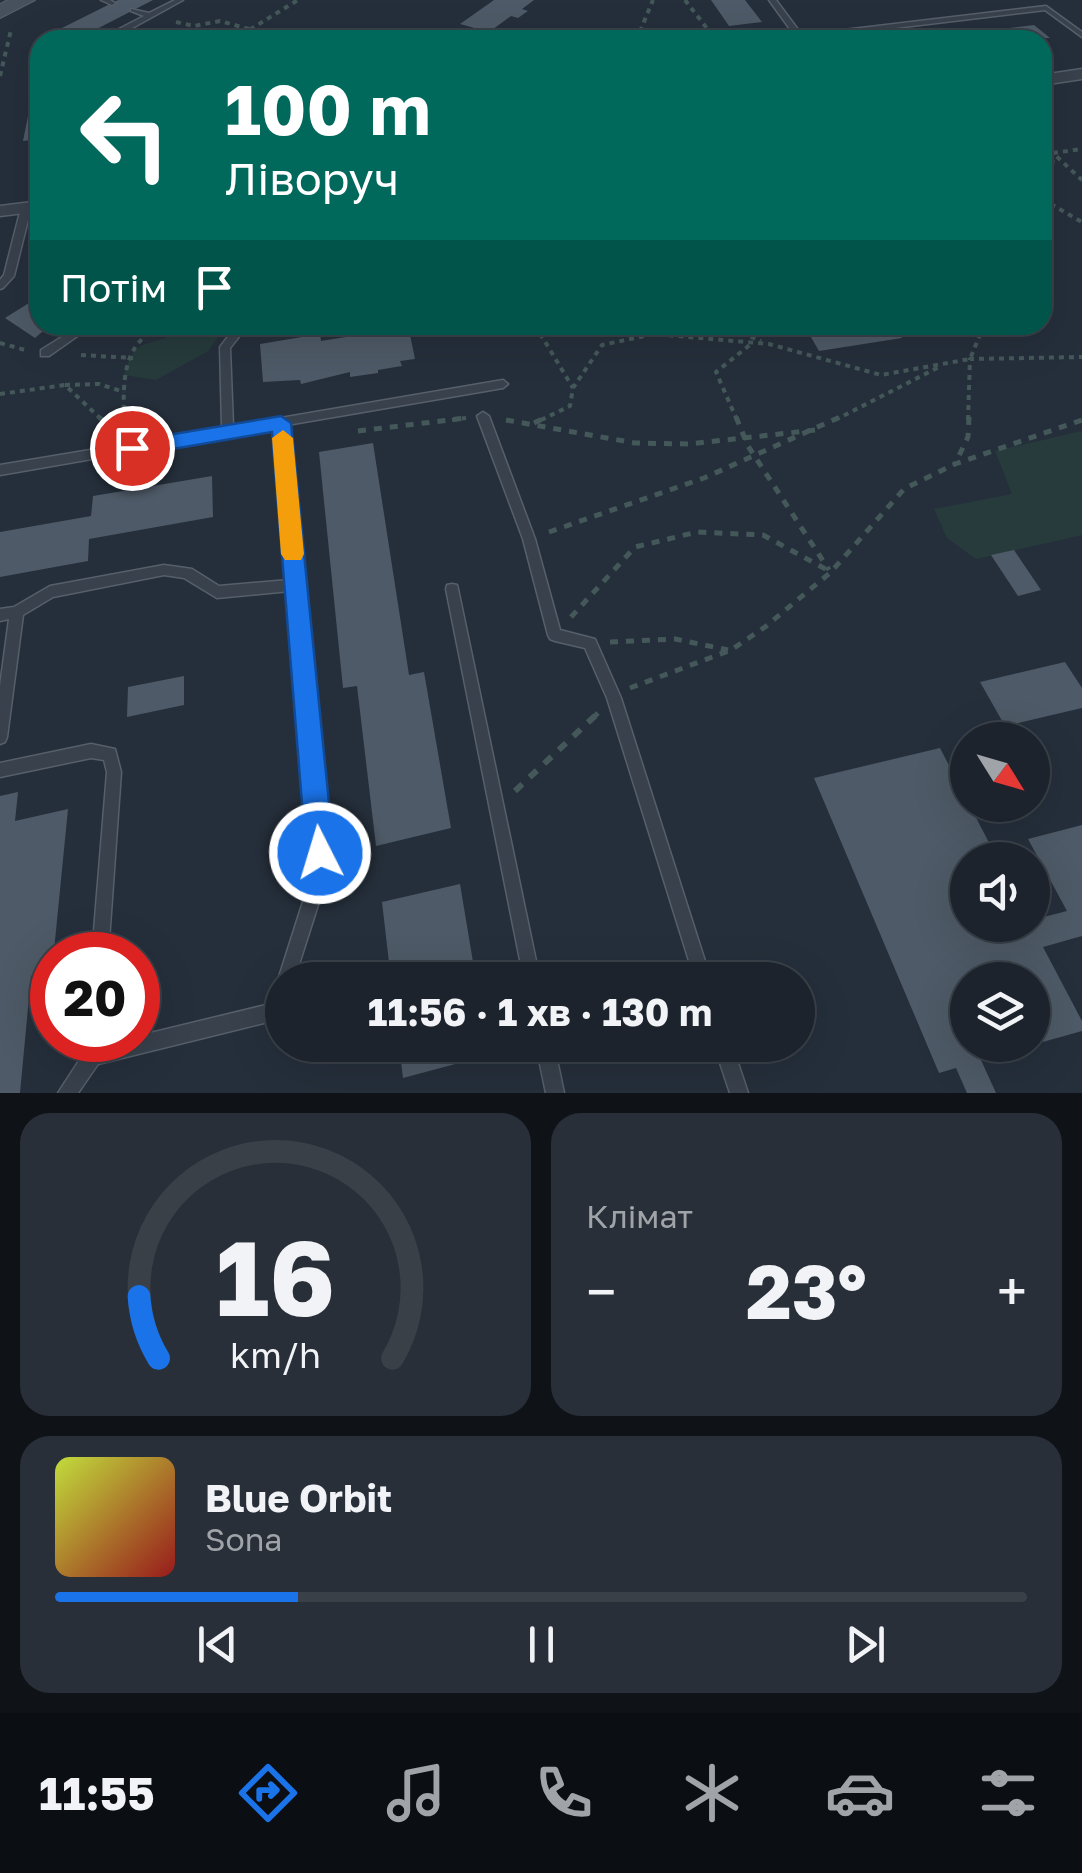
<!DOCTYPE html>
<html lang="uk">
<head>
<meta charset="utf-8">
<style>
  :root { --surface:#1c232c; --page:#292f38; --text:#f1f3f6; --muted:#a0a4a9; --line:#3a4048; --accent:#1a73e8 }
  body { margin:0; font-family:"Golos Text",sans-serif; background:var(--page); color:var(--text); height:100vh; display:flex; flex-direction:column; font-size:38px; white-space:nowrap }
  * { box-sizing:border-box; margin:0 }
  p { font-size:32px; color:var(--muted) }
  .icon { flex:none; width:55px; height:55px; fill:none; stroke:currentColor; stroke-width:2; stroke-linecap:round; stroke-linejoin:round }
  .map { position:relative; height:1093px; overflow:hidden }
  .drawer { display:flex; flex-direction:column; gap:20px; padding:20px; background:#0f1318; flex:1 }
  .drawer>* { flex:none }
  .guide { position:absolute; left:30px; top:30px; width:1022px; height:305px; border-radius:30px; box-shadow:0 10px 40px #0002,0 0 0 2px var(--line); background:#00695c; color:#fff; overflow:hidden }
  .needle { width:65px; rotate:127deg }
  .buttons { position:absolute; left:950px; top:722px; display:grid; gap:20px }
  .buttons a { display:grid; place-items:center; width:100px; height:100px; border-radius:50%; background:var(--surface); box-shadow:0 10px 40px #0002,0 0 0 2px var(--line); font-size:50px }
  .speed { position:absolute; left:30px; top:932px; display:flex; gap:20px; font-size:50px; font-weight:700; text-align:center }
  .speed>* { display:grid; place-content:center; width:130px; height:130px; border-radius:50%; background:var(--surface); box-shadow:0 10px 40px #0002,0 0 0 2px var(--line); line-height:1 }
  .speed .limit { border:15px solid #d22; background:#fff; color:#111 }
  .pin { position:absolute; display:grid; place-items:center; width:85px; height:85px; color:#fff; margin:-42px; border:5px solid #fff; border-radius:50%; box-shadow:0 2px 10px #0007 }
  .me { position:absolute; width:110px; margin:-55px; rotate:355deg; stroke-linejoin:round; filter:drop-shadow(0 0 8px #0008) }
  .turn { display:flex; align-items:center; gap:35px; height:210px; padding:0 30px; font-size:45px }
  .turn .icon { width:130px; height:130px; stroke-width:2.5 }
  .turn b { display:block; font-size:70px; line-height:85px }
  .then { display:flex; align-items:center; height:95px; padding:0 30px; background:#0003; gap:20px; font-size:38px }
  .big { font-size:75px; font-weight:700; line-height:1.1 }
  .drawer .tile { flex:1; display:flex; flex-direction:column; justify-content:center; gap:15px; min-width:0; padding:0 35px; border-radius:30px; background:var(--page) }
  .drawer .dial { align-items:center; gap:0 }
  .dial svg { height:260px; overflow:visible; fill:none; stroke:var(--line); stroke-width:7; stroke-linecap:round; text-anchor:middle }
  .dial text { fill:var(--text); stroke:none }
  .song { display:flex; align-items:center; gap:30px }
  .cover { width:120px; height:120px; border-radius:15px; background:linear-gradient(135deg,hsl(70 70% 55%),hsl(0 70% 35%)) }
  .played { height:10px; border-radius:5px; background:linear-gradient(90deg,var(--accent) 25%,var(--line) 25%) }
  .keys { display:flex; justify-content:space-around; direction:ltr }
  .heat { display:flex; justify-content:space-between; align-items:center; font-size:55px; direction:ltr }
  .drawer .tiles { flex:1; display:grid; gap:20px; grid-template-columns:1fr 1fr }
  .tile:last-child { grid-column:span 2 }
  .trip { position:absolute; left:265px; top:962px; width:550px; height:100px; border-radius:50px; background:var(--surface); box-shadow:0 10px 40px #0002,0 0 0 2px var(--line); font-weight:700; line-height:100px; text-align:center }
  .dock { display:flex; height:160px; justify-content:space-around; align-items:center; background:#0b0e12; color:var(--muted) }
  .dock .icon { width:70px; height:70px }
  .dock .current { color:var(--accent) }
  .dock b { font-size:45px; color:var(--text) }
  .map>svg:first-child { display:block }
</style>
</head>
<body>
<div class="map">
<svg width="1082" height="1093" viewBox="0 0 1082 1093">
  <rect width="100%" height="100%" fill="#252f3b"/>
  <!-- green -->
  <g fill="#273b3c">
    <path d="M 169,325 L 226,326 L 208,351 L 156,380 L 124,375 C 134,344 136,347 166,338 Z"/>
    <path d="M 1082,431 L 1082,535 L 976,559 L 947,538 L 934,509 L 1012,494 L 995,451 Z"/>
  </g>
  <!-- building -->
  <g fill="#4e5a67">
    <path d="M 118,0 L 153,0 L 87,34 L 86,40 L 53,40 L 54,32 Z"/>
    <path d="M 494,0 L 534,0 L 522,9 L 528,11 L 518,18 L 511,16 L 489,32 L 460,24 Z"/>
    <path d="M 711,0 L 745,0 L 762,22 L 729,26 Z"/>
    <path d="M 1034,25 L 1050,38 L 927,40 L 926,38 Z"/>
    <path d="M 38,66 L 40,139 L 23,141 Z"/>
    <path d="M 40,296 L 40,325 L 50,325 L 35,338 L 5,318 Z"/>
    <path d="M 382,325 L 426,325 L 409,330 L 415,359 L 400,361 L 402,366 L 378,370 L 378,373 L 350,377 L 350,372 L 301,384 L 300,380 L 263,382 L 260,344 L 320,334 L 321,341 L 346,337 L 345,331 Z"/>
    <path d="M 804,325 L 893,325 L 902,338 L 819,351 Z"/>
    <path d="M 373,443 L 409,675 L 424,672 L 451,828 L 376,846 L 357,686 L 343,688 L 319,452 Z"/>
    <path d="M 212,476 L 213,517 L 89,539 L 88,561 L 0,577 L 0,532 L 91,516 L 93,496 Z"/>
    <path d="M 1014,550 L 1041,590 L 1018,596 L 991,555 Z"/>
    <path d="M 1065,662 L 1082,688 L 1082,708 L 1005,726 L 980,682 Z"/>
    <path d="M 184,676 L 184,705 L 127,717 L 128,687 Z"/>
    <path d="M 940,748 L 998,860 L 968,860 L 968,925 L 1032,925 L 1032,920 L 1067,911 L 1028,839 L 1082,825 L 1082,936 L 1043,947 L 1082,1021 L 1082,1031 L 1032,1045 L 1032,980 L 968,980 L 968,1045 L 1030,1045 L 981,1060 L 996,1093 L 967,1093 L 956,1068 L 939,1073 L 814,778 Z"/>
    <path d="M 18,792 L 15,821 L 68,809 L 52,971 L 31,976 L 20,1093 L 0,1093 L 0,796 Z"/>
    <path d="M 460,884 L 476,980 L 391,980 L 382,902 Z"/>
    <path d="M 399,1045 L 487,1045 L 489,1055 L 403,1078 Z"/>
  </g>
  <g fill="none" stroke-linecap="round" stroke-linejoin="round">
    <!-- lane casing -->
    <g stroke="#565f6a" stroke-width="3">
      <g id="lane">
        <path d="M 101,0 L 110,0 L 115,3 L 112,5 Z"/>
        <path d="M 175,0 L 183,0 L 125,32 L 123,40 L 115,40 L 119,29 L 144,16 L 131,11 L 131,9 L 149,13 Z"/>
        <path d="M 769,0 L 776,0 L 802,35 L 1046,6 L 1082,32 L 1082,37 L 1045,10 L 795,40 L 772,40 L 795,36 Z"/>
        <path d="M 26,205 L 31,208 L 14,276 L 3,288 L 0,289 L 0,280 L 4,275 L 21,208 Z"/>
        <path d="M 81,325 L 93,325 L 49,356 L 41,356 L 41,350 Z"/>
        <path d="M 237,325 L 248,325 L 230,348 L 233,426 L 503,380 L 508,384 L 503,388 L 287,425 L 328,853 L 325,883 L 294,980 L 282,980 L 282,1016 L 276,1020 L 98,1064 L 78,1093 L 58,1093 L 84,1053 L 85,1040 L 103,1040 L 102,1045 L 122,1040 L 138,1040 L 138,1036 L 270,1004 L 276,985 L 279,984 L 278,980 L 309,883 L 312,853 L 290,591 L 217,598 L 184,578 L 164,575 L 53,597 L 23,615 L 7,737 L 5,742 L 0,744 L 0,686 L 9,619 L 0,621 L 0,609 L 14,607 L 50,586 L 164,565 L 192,569 L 219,586 L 289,580 L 276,427 L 0,475 L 0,465 L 222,428 L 220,347 Z"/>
        <path d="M 483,412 L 489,416 L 535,539 L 560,630 L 595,639 L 621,698 L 711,980 L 695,980 L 607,698 L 585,648 L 555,641 L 550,639 L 548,635 L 523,539 L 477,416 Z"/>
        <path d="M 452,584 L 457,585 L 458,589 L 540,980 L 524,980 L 446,589 L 447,585 Z"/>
        <path d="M 91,744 L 115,749 L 121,772 L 108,955 L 92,955 L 107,772 L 104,760 L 91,758 L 0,777 L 0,763 Z"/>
        <path d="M 536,1045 L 554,1045 L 564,1093 L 546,1093 Z"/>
        <path d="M 714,1045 L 732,1045 L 748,1093 L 730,1093 Z"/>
      </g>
    </g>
    <!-- street casing -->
    <g stroke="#565f6a" stroke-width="3">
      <g id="street">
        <path d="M 1082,69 L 1082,79 L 1042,85 L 1042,75 Z"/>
        <path d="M 40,201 L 40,211 L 0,216 L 0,206 Z"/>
      </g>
    </g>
    <!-- secondary casing -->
    <g stroke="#565f6a" stroke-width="2">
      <path id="secondary" d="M 8,0 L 35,0 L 0,18 L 0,4 Z"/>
    </g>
    <!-- path-far2 -->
    <g stroke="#455859" stroke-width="4" stroke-dasharray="5 5" stroke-linecap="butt">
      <path d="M 685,0 L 716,40"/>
      <path d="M 176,22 L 194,26 L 220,21 L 289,40"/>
      <path d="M 233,40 L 298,0"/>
      <path d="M 643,40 L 645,33 L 641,29 L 653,0"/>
      <path d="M 0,76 L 11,30"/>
      <path d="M 1042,143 L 1082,180"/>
      <path d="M 1053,153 L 1082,149"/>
      <path d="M 1042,199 L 1082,222"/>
      <path d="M 1042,223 L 1050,204 L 1053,153"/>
      <path d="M 535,325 L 573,388"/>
      <path d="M 723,325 L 761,341"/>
      <path d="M 0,343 L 25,350"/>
      <path d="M 81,355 L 133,358"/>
      <path d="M 65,385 L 99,384 L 124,392"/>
      <path d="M 0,394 L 65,385 L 102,420"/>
      <path d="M 124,420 C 123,379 122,342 164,325"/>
      <path d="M 452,420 L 466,418"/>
      <path d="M 541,420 L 570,406 L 573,388 L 602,345 L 654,334 L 769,344 L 881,375 L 970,359 L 984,325"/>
      <path d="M 737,420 L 716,372 L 751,344"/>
      <path d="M 835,420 L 939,367"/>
      <path d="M 968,420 L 970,359 L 1082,357"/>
    </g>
    <!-- path-far1 -->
    <g stroke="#455859" stroke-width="5" stroke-dasharray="8 8" stroke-linecap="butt">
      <path d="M 99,417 L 113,430"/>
      <path d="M 124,417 L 125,430"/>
      <path d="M 736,417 L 748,446 L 829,570"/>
      <path d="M 969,417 L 968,437 L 955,464 L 1082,420"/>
      <path d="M 506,420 L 635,443 L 689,444 L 815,430"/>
      <path d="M 534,423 L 546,417"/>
      <path d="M 358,431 L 466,418"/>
      <path d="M 549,532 L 704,478 L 840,417"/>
      <path d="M 571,617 L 635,547 L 697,532 L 763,535 L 831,572"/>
      <path d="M 610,642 L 675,639 L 728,650"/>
      <path d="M 630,688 L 731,650 L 765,627 L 831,572 L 904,489 L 955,464"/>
      <path d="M 594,717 L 598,713"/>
    </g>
    <!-- path -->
    <path stroke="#455859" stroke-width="6" stroke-dasharray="10 10" stroke-linecap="butt" d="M 515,791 L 597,714"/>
    <!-- lane -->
    <use href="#lane" fill="#38414c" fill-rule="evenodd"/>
    <!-- street -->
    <use href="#street" fill="#38414c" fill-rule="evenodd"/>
    <!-- secondary -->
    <use href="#secondary" fill="#47515e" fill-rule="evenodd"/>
  </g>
  <!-- route -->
  <path fill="#1a73e8" stroke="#114b97" stroke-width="2.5" d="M 281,416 L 291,423 L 334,853 L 330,863 L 320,867 L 310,863 L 306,853 L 272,432 L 132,456 L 121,448 L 132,441 Z"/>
  <!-- slow -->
  <path fill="#f59e0b" d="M 283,430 L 293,438 L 304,554 L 301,560 L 285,560 L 281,554 L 272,438 Z"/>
</svg>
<div class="buttons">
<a><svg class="needle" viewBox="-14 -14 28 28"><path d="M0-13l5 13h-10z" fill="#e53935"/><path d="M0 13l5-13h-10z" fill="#a0a4a9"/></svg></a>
<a><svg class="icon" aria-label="sound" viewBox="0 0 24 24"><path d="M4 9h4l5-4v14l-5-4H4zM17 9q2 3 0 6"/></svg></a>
<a><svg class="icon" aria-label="layers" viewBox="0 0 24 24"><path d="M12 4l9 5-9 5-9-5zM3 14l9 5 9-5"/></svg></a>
</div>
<div class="speed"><div class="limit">20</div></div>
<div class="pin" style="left:132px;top:448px;background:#d93025"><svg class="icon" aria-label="arrive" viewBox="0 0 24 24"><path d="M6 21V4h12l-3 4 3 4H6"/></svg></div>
<svg class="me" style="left:320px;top:853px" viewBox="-20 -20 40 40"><circle r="17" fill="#1a73e8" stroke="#fff" stroke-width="3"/><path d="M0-11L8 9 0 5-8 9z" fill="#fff"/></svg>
<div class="trip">11:56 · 1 хв · 130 m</div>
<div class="guide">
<div class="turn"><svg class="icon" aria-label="left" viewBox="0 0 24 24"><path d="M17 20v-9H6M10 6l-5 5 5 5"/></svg><div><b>100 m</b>Ліворуч</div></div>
<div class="then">Потім<svg class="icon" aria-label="arrive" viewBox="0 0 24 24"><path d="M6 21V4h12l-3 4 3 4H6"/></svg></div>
</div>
</div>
<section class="drawer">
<div class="tiles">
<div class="tile dial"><svg viewBox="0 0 100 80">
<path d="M14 69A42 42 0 1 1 86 69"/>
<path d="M14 69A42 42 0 0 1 8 50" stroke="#1a73e8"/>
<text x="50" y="56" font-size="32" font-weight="700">16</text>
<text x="50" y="72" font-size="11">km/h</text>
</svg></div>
<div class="tile"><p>Клімат</p>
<div class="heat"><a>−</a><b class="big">23°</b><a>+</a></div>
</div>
<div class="tile">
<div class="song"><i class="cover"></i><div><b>Blue Orbit</b><p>Sona</p></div></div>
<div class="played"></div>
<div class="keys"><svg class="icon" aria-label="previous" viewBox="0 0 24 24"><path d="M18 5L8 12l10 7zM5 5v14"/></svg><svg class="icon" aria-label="pause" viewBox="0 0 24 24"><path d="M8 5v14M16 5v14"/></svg><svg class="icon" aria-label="next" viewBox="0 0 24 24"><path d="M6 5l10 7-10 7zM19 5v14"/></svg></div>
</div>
</div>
</section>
<nav class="dock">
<b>11:55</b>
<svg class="icon current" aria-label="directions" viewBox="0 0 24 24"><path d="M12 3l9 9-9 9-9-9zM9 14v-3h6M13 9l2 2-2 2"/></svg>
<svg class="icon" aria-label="music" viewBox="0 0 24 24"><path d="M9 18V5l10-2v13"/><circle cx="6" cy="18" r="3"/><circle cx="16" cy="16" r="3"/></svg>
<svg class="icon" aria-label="phone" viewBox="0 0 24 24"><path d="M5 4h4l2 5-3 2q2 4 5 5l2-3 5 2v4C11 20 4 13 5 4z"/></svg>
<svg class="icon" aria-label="climate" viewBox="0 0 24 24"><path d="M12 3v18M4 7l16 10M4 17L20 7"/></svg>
<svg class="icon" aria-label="car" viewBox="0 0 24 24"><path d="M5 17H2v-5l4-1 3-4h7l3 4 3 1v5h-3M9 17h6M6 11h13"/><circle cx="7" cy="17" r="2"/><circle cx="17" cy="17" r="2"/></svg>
<svg class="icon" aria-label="filters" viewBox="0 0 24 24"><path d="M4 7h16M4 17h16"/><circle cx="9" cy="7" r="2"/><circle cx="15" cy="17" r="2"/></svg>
</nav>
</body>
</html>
